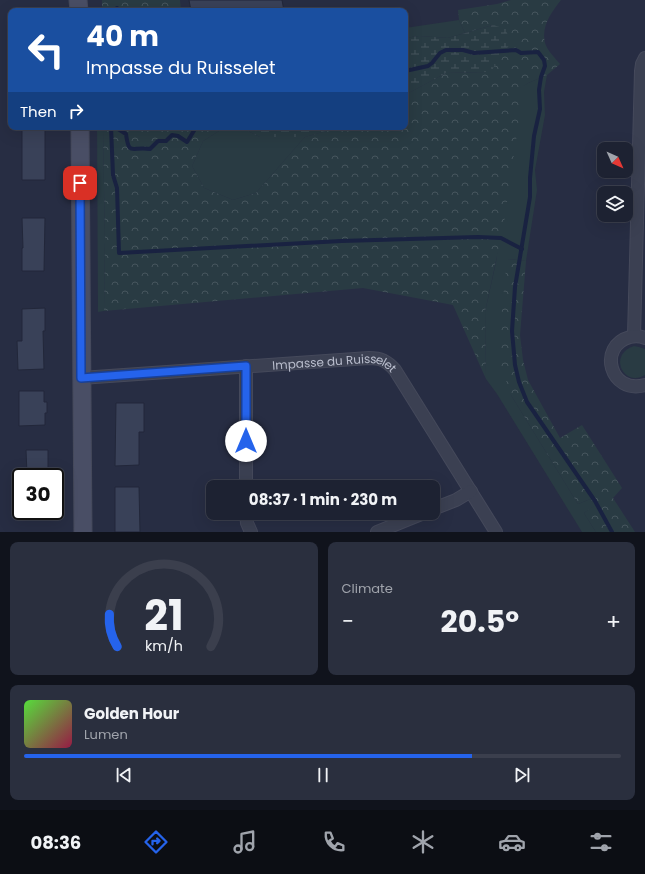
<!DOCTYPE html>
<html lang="en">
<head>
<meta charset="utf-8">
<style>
  :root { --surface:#1d2232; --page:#2a2f3e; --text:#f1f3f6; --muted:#a0a4ac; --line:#3b3f4d; --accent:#2563eb }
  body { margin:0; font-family:Poppins,sans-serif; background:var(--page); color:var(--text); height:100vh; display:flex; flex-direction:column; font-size:15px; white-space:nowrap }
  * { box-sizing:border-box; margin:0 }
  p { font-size:13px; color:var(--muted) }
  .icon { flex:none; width:22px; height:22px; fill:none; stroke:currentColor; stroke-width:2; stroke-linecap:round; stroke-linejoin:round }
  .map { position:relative; height:532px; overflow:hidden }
  .details { display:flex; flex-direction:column; gap:10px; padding:10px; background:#10131c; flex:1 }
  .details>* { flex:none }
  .hud { position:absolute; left:8px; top:8px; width:400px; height:122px; border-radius:8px; box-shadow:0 4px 16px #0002,0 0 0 1px var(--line); background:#1a4fa0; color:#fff; overflow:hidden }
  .needle { width:26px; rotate:135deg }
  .tools { position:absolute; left:597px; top:142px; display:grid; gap:8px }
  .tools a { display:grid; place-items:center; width:36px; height:36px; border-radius:8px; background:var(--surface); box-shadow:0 4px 16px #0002,0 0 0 1px var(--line); font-size:20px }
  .speed { position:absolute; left:12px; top:468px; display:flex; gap:8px; font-size:20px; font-weight:700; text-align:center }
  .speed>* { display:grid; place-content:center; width:52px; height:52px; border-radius:50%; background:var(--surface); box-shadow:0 4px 16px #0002,0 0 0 1px var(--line); line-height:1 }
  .speed .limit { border:2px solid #111; border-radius:6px; background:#fff; color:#111 }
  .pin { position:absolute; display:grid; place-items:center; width:34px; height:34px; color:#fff; margin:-17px; border-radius:8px; box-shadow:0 2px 6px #0006 }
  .me { position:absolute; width:44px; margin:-22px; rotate:0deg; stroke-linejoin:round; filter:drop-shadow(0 0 3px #0008) }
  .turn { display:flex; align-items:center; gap:14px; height:84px; padding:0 12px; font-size:18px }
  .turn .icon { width:52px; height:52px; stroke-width:2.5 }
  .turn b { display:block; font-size:28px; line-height:34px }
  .then { display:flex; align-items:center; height:38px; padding:0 12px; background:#0003; gap:8px; font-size:15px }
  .big { font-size:30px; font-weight:700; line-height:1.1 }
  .details .tile { flex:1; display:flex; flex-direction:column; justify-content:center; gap:6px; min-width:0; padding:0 14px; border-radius:8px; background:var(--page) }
  .details .dial { align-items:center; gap:0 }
  .dial svg { height:104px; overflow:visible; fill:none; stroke:var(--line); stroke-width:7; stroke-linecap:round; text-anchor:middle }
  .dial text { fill:var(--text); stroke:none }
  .song { display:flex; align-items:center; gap:12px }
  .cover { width:48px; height:48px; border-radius:6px; background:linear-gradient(135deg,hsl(110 70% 55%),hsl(340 70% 35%)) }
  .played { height:4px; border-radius:2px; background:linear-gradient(90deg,var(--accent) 75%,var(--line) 75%) }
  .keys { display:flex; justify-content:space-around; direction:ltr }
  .heat { display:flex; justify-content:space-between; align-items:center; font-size:22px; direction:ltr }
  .details .tiles { flex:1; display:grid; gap:10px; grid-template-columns:1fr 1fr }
  .tile:last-child { grid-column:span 2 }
  .trip { position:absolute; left:206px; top:480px; width:234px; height:40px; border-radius:8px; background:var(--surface); box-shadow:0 4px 16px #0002,0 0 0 1px var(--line); font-weight:700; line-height:40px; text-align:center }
  .menu { display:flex; height:64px; justify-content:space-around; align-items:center; background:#0c0e14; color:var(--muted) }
  .menu .icon { width:28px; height:28px }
  .menu .selected { color:var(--accent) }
  .menu b { font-size:18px; color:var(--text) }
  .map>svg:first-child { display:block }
</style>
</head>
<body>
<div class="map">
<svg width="645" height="532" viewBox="0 0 645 532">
  <defs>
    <pattern id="forest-crowns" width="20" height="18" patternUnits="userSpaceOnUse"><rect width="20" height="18" fill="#293b43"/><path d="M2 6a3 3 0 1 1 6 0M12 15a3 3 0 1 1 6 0" fill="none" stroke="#46555d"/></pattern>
    <pattern id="wetland-marsh" width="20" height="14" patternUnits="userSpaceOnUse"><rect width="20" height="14" fill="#293b43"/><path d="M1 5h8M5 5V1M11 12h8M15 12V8" fill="none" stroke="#46555d"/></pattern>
  </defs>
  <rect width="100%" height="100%" fill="#272d43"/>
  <!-- grass -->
  <g fill="#293b43">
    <path d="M 459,20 L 465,33 L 448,38 L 419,36 L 405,38 L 405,28 Z"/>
    <path d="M 547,75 L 544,92 L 545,115 L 535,170 L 537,190 L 526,261 L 508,259 L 511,395 L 578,504 L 590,499 L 595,506 L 584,513 L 596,532 L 582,532 L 497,394 L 486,379 L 485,312 L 496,262 L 517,89 L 528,83 Z"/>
    <path d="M 97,127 L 103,127 L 105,241 L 104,311 L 98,312 Z"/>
    <path d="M 225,127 L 246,130 L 260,137 L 305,137 L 256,193 L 233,200 L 204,188 L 192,166 L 203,141 Z"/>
    <path d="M 634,346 L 639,347 L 645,349 L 645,375 C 624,388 607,355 634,346 Z"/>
  </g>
  <!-- forest -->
  <g fill="url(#forest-crowns)">
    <path d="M 102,0 L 180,0 L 181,11 L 102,11 Z"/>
    <path d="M 511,0 L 561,0 C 551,13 541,26 545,43 C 547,50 555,58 560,64 L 547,75 L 528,83 L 517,90 L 522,99 L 504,223 L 485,312 L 486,379 L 453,305 L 363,288 L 104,311 L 105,241 L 103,127 L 225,127 L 203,141 L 192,166 L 204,188 L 233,200 L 256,193 L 305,137 L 340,127 L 405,127 L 405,95 L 446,73 L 487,72 L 493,25 L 465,33 L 459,20 L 458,10 L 497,4 Z"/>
    <path d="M 507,259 L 526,261 L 520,335 L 523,360 L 528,380 L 560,438 L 582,425 L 622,488 L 613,498 L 635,532 L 596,532 L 584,513 L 594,506 L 590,499 L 578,504 L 511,395 L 500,363 L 501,319 Z"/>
  </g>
  <!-- wetland -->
  <g fill="url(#wetland-marsh)">
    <path d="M 493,25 L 506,29 L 510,44 L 493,68 L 487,72 L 446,73 L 405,95 L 405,38 L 419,36 L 448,38 Z"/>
    <path d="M 245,127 L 340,127 L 305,137 L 260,137 L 246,130 Z"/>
  </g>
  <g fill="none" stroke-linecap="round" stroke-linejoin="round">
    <!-- stream -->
    <g stroke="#192241" stroke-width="4">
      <path d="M 117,11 L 117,8"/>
      <path d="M 405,71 L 428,66 L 432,63 L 440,53 L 446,50 L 463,50 L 474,53 L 516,50 L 521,53 L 538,52 L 544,60 L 545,66 L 541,77 L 539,90 L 540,109 L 534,136 L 530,178 L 530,197 L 515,287 L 512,331 L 515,365 L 519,382 L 527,402 L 595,501 L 612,532"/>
      <path d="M 111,127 L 113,175 L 117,188 L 119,253 L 341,241 L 478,237 L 501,238 L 522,249"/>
      <path d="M 115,127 L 126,134 C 129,157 132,146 150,149 L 158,141 L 166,141 L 172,135 L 178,136 L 187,142 L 195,129 L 215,129 L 217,127"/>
      <path d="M 271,127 L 279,127"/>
    </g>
  </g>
  <!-- building -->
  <g fill="#394158" stroke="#22273a">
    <path d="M 189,0 L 282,0 L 284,11 L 191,11 Z"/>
    <path d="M 45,127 L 45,180 L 22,180 L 22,128 Z"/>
    <path d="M 22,218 L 45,218 L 44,271 L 22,271 L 22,248 L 23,248 Z"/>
    <path d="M 45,308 L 45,331 L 43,331 L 44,369 L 18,370 L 17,341 L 22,341 L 22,309 Z"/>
    <path d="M 19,391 L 44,391 L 44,402 L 47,402 L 47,413 L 45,413 L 45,425 L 19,426 Z"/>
    <path d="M 116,403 L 144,403 L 144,432 L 139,432 L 139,465 L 115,466 Z"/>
    <path d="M 26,450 L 48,450 L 48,474 L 27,474 Z"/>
    <path d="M 115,487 L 139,487 L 140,532 L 115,532 Z"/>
  </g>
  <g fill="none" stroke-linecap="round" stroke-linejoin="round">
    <!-- street casing -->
    <g stroke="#45495b" stroke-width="14">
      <g id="street">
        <path d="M 634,336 L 641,71 L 642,64 L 645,58"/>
        <path d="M 645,338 C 640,336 635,336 630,337 C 597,346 610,395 645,385"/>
        <path d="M 246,366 L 246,487"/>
        <path id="s1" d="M 81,378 L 369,358 C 381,358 387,361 395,370 L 496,532"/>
        <path d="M 433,509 L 456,500 L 471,491"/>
        <path d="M 246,513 L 247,523 L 251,532"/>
        <path d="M 377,532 L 424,513"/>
      </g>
    </g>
    <!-- secondary casing -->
    <g stroke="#45495b" stroke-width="19">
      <g id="secondary">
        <path d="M 78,0 L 79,11"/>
        <path d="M 80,127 L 83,532"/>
      </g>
    </g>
    <!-- street -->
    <use href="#street" stroke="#3b4052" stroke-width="12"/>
    <!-- secondary -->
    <use href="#secondary" stroke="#494e65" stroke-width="17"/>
  </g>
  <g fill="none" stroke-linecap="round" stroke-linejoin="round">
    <!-- route casing -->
    <g stroke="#184099" stroke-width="10">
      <path id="route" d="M 80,183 L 81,378 L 246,366 L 246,441"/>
    </g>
    <!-- route -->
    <use href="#route" stroke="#2563eb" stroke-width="7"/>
  </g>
  <g text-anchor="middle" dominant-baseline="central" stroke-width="4" stroke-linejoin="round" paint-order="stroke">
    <!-- street labels -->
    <g font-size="12" fill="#b8bccc" stroke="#202538">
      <text stroke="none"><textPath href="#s1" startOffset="255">Impasse du Ruisselet</textPath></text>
    </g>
  </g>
</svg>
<div class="tools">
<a><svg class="needle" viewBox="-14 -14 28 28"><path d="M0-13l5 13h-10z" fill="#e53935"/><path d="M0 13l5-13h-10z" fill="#a0a4ac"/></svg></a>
<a><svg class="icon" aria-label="layers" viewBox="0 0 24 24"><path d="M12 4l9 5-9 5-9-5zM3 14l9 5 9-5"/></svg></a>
</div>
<div class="speed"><div class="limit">30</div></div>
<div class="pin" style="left:80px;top:183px;background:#d93025"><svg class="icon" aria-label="arrive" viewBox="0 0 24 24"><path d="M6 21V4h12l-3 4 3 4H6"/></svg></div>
<svg class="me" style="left:246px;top:441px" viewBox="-20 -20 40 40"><circle r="19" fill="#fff"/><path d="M0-13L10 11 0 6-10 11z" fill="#2563eb"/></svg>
<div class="trip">08:37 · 1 min · 230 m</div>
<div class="hud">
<div class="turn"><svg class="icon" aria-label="left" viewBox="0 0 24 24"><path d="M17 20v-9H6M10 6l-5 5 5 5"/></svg><div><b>40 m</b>Impasse du Ruisselet</div></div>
<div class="then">Then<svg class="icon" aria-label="right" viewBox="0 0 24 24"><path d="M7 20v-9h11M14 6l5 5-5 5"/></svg></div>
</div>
</div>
<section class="details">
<div class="tiles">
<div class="tile dial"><svg viewBox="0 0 100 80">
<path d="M14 69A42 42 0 1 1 86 69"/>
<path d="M14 69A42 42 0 0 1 8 44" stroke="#2563eb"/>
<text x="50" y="56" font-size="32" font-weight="700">21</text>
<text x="50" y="72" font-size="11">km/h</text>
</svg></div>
<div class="tile"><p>Climate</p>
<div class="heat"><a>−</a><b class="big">20.5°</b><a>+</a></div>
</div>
<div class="tile">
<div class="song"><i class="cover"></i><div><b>Golden Hour</b><p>Lumen</p></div></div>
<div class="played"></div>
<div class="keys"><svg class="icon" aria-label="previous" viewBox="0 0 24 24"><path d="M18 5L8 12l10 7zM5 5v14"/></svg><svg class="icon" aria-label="pause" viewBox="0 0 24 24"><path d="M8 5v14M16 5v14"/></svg><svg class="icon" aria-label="next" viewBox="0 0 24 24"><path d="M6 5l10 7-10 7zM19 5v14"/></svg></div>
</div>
</div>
</section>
<nav class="menu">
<b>08:36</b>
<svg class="icon selected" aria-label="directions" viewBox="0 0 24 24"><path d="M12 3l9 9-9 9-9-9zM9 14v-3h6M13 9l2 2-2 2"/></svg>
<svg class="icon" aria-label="music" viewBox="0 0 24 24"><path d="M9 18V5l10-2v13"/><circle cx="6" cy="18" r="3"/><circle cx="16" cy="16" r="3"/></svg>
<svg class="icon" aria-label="phone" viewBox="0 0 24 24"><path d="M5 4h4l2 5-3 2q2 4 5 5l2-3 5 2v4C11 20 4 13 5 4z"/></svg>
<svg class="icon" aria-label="climate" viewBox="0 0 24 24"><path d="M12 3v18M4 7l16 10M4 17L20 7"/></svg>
<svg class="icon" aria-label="car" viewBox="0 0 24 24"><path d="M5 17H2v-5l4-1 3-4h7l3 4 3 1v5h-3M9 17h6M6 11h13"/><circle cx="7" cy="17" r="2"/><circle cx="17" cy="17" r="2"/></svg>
<svg class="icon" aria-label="filters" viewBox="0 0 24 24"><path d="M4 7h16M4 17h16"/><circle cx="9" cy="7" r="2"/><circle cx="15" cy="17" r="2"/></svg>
</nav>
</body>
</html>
